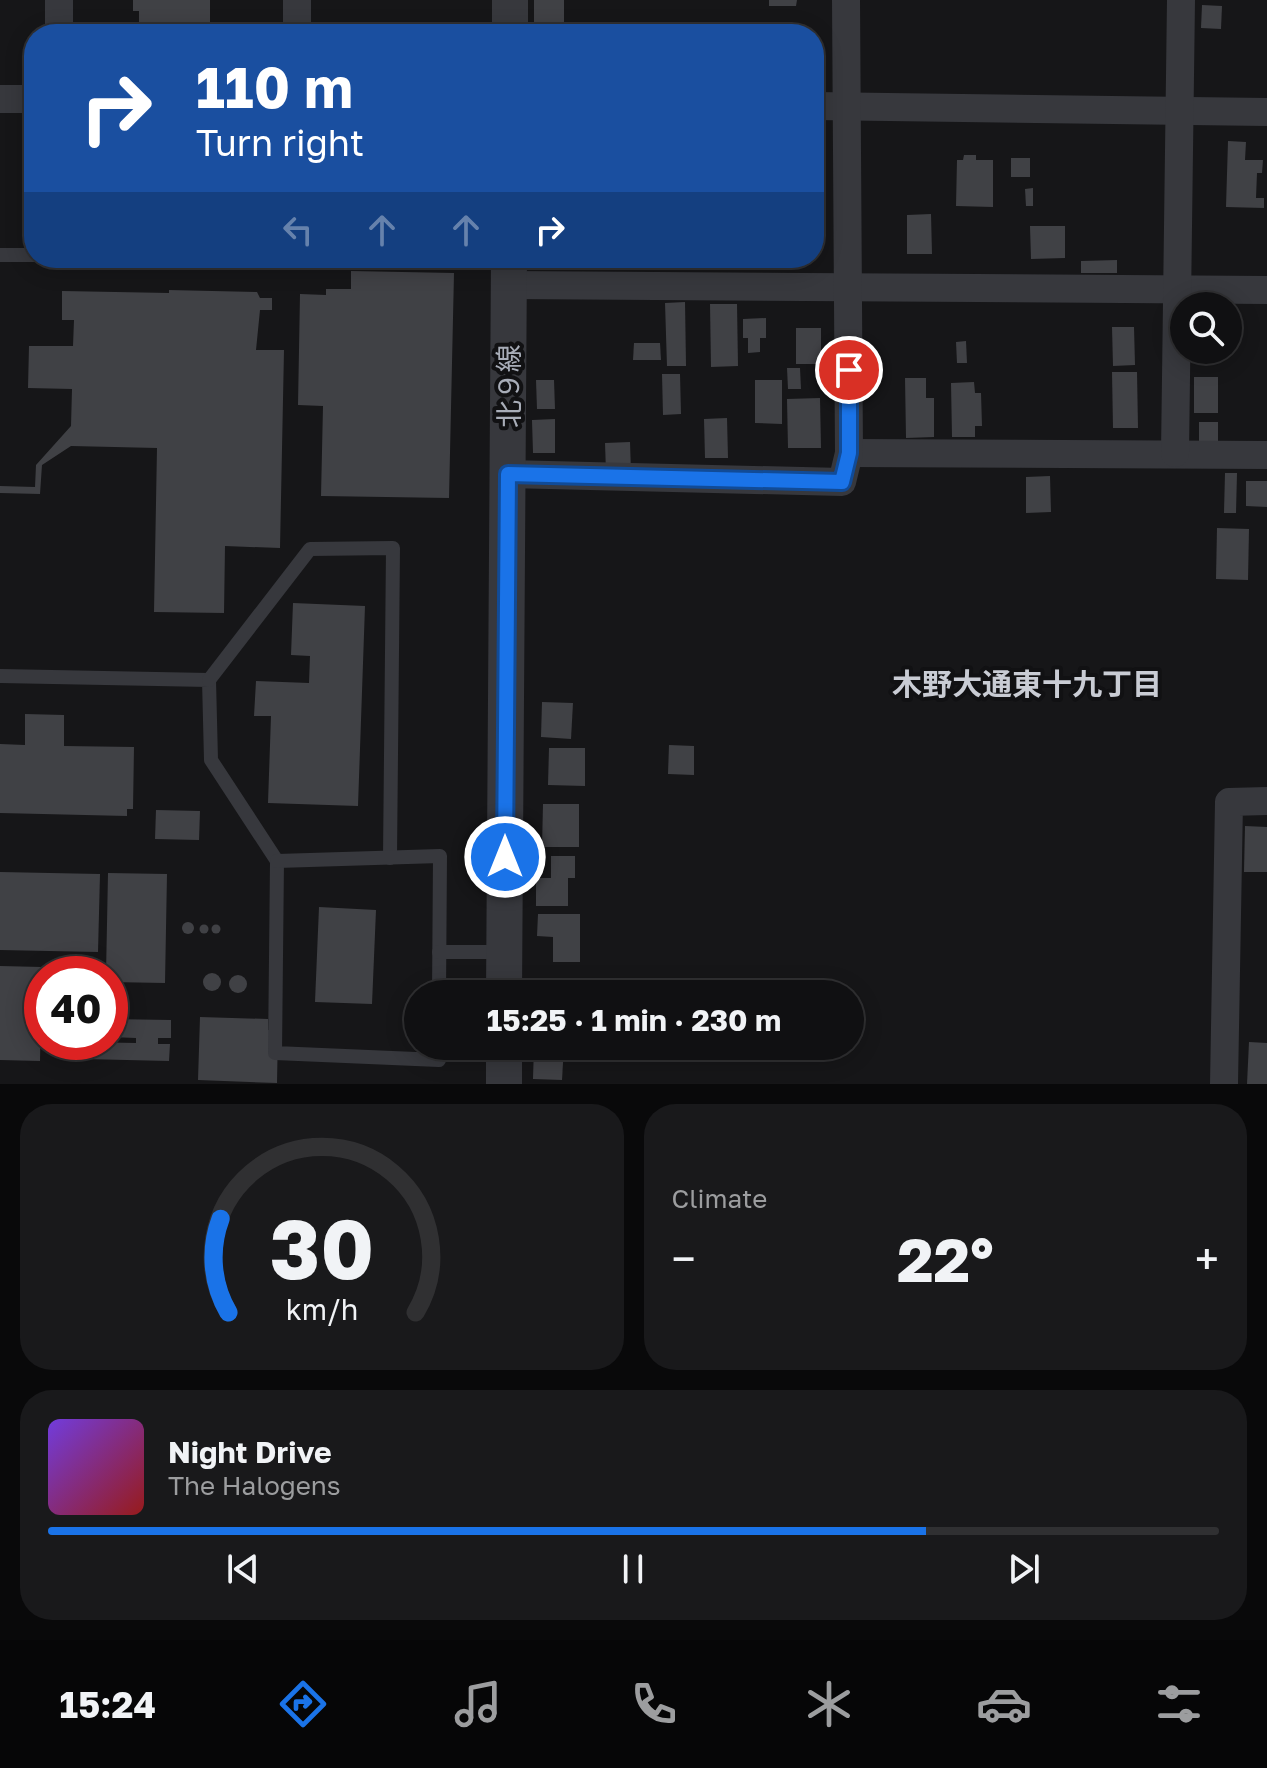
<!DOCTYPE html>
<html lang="en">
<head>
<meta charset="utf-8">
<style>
  :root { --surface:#101012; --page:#19191b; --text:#f1f3f6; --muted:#9c9d9f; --line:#303032; --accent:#1a73e8 }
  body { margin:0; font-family:"Golos Text","Noto Sans JP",sans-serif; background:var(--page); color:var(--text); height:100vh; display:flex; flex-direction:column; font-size:30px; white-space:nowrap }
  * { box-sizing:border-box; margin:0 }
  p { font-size:26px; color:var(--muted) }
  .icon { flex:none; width:44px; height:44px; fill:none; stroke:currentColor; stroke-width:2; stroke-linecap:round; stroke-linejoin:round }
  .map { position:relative; height:1084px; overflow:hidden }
  .sheet { display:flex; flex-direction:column; gap:20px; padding:20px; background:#09090a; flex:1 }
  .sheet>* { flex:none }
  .top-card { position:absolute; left:24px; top:24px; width:800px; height:244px; border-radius:32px; box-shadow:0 4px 20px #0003,0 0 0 2px var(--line); background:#1a4fa0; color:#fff; overflow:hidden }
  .fabs { position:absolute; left:1170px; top:292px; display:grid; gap:16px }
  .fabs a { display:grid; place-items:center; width:72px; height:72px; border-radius:50%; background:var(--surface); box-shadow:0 4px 20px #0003,0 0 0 2px var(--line); font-size:40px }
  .speed { position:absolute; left:24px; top:956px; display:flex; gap:16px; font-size:40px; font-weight:700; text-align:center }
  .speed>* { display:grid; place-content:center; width:104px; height:104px; border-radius:50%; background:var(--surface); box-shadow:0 4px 20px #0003,0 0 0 2px var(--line); line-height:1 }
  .speed .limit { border:12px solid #d22; background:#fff; color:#111 }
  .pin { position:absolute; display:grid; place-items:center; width:68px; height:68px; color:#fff; margin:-34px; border:4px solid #fff; border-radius:50%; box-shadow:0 2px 8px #0007 }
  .me { position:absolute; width:88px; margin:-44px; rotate:0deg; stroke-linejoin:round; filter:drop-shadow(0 0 6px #0008) }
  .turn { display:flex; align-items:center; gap:28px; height:168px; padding:0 40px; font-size:36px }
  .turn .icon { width:104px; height:104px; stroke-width:2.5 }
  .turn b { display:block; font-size:56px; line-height:68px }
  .lanes { display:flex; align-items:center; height:76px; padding:0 40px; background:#0003; justify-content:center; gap:40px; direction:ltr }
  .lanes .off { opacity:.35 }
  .big { font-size:60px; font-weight:700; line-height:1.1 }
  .sheet .card { flex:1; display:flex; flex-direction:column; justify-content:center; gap:12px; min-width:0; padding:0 28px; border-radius:32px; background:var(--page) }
  .sheet .dial { align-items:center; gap:0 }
  .dial svg { height:208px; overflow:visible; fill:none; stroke:var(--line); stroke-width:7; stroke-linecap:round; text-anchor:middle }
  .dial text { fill:var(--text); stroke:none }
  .song { display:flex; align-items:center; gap:24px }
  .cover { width:96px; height:96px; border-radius:12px; background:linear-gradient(135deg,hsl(260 70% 55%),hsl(0 70% 35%)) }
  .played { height:8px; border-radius:4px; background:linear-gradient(90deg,var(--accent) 75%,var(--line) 75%) }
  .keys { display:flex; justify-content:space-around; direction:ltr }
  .heat { display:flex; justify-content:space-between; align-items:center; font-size:44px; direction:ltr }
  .sheet .tiles { flex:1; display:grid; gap:20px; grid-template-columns:1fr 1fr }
  .card:last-child { grid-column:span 2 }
  .trip { position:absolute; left:404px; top:980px; width:460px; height:80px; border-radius:40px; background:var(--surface); box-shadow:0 4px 20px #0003,0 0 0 2px var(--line); font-weight:700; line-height:80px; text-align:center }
  .dock { display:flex; height:128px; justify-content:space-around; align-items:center; background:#060607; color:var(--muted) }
  .dock .icon { width:56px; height:56px }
  .dock .current { color:var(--accent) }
  .dock b { font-size:36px; color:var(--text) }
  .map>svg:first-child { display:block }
</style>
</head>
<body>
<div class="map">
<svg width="1267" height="1084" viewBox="0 0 1267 1084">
  <rect width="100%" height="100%" fill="#161618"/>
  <!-- building -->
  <g fill="#404145">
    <path d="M 133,0 L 210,0 L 210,34 L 139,34 L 139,11 L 133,11 Z"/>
    <rect x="534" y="0" width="30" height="26"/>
    <path d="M 769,0 L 797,0 L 796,6 L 769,6 Z"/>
    <path d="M 1202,5 L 1222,6 L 1221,29 L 1201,28 Z"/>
    <path d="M 1228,141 L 1246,142 L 1245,160 L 1263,160 L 1262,173 L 1257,173 L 1256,198 L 1264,198 L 1264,208 L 1226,207 Z"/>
    <path d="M 964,155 L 976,155 L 976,160 L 993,160 L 993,207 L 956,206 L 957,160 L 963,160 Z"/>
    <rect x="1011" y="158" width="19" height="19"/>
    <path d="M 1033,188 L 1033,206 L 1026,206 L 1025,189 Z"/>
    <path d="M 931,214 L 932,254 L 907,254 L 907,215 Z"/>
    <path d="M 1030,226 L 1065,226 L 1065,258 L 1031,259 Z"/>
    <rect x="553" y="258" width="25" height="6"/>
    <path d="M 1117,260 L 1117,273 L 1081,273 L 1081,261 Z"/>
    <path d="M 351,271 L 454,273 L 449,498 L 321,496 L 323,406 L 298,405 L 300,294 L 326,295 L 326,289 L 351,289 Z"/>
    <path d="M 169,290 L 257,292 L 260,298 L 272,298 L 272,310 L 260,310 L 256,350 L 284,350 L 280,548 L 225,546 L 224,613 L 154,612 L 157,448 L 71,446 L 42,465 L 40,494 L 0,493 L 0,486 L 35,487 L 36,465 L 71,426 L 72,389 L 28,388 L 29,346 L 73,346 L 74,320 L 62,320 L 62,291 L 169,293 Z"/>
    <path d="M 685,302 L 686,366 L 667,366 L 665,303 Z"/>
    <path d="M 710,304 L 737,304 L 738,366 L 711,367 Z"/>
    <path d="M 766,318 L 766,338 L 760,338 L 760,352 L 748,353 L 748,338 L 743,338 L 743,319 Z"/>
    <path d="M 1112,327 L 1134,327 L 1135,365 L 1113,366 Z"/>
    <rect x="796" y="328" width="25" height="36"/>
    <path d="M 966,341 L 967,363 L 957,363 L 956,342 Z"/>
    <path d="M 634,343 L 660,343 L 661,360 L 633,360 Z"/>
    <path d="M 787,368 L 800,368 L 801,389 L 788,389 Z"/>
    <path d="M 1112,372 L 1137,372 L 1138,428 L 1113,428 Z"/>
    <path d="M 662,374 L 680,374 L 681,414 L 663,415 Z"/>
    <rect x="1194" y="377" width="24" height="36"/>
    <path d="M 905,378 L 926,378 L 926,398 L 934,398 L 934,437 L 906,438 Z"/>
    <path d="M 536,380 L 554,380 L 555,409 L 537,409 Z"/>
    <path d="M 755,380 L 782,380 L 782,424 L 755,423 Z"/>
    <path d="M 974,382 L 975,393 L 981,393 L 982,426 L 975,426 L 975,437 L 952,437 L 951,383 Z"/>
    <path d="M 820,398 L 821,448 L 788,448 L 787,399 Z"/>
    <path d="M 727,418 L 728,458 L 705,458 L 704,419 Z"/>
    <path d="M 555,419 L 555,453 L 533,453 L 532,420 Z"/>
    <rect x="1199" y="422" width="19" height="23"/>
    <path d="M 630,442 L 631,472 L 606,472 L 605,443 Z"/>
    <path d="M 1225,473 L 1237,473 L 1236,513 L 1224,513 Z"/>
    <path d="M 1050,476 L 1051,512 L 1026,513 L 1026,477 Z"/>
    <path d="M 1246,481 L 1267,481 L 1267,507 L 1246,506 Z"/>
    <path d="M 1217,528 L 1249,529 L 1248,580 L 1216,579 Z"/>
    <path d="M 293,603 L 365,606 L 358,806 L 268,803 L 271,716 L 254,716 L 256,681 L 309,683 L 310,656 L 291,655 Z"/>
    <path d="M 542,702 L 573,703 L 571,739 L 541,737 Z"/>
    <path d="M 25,714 L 64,715 L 64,746 L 134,747 L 133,809 L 127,809 L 127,816 L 0,813 L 0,744 L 25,745 Z"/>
    <path d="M 669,745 L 694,746 L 694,775 L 668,774 Z"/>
    <path d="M 549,748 L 585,748 L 585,786 L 548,785 Z"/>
    <path d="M 543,804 L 579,804 L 579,847 L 542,847 Z"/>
    <path d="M 156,810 L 200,811 L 199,840 L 155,839 Z"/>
    <path d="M 1245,826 L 1267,827 L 1267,872 L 1244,872 Z"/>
    <path d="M 551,856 L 575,856 L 575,878 L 568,878 L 568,906 L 536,906 L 536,878 L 551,878 Z"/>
    <path d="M 0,872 L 100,874 L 98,952 L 0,950 Z"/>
    <path d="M 108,873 L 167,874 L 165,983 L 110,982 L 110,974 L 106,974 Z"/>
    <path d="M 319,907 L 376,910 L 372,1004 L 315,1002 Z"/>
    <path d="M 538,914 L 580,914 L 580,962 L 553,962 L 553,937 L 537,936 Z"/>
    <circle cx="188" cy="928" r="6"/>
    <circle cx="204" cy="929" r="4.5"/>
    <circle cx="216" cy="929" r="4.5"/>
    <path d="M 0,966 L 42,967 L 40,1061 L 0,1060 Z"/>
    <circle cx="212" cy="982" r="9"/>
    <circle cx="238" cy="984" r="9"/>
    <path d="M 200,1017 L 268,1019 L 268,1030 L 278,1030 L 277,1083 L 198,1080 Z"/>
    <path d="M 110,1019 L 171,1020 L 171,1038 L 158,1038 L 158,1044 L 170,1044 L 169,1061 L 84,1059 L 84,1042 L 136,1043 L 136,1038 L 110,1037 Z"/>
    <path d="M 1249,1042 L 1267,1043 L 1267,1084 L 1247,1084 Z"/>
    <path d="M 534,1046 L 564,1046 L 562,1080 L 533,1079 Z"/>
  </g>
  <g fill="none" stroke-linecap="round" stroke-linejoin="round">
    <!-- service -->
    <g stroke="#37383d" stroke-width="14">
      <path d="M 0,255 L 34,255"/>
      <path d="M 0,676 L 209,680 L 211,760 L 277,861 L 275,1053 L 439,1060 L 439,1046"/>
      <path d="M 209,680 L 310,549 L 393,548 L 390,858"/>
      <path d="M 277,861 L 440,856 L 439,994"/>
      <path d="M 439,952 L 503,952"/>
    </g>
    <!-- minor -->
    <g stroke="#37383d" stroke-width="28">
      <path d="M 59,34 L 59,0"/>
      <path d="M 297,34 L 297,0"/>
      <path d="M 0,99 L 34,99"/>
      <path d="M 814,106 L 1267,112"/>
      <path d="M 509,285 L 1267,290"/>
      <path d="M 849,453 L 1267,455"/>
      <path d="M 1175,453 L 1181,0"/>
      <path d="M 508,474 L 842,482 L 849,453 L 846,0"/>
      <path d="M 1224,1084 L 1229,802 L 1267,801"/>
    </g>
    <!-- tertiary -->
    <g stroke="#37383d" stroke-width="36">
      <path d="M 510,34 L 510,0"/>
      <path d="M 504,994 L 509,258"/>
      <path d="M 504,1084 L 504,1046"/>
    </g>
  </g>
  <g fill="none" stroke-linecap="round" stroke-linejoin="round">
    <!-- route casing -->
    <g stroke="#114b97" stroke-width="20">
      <path id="route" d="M 505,857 L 508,474 L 842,482 L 849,453 L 849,370"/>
    </g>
    <!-- route -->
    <use href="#route" stroke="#1a73e8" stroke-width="14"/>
  </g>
  <g text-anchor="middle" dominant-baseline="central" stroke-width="8" stroke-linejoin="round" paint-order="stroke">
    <!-- street labels -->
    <g font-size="28" fill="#a8adb8" stroke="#111113">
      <text transform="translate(508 386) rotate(-90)">北９線</text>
    </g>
    <!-- neighbourhood labels -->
    <g font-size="30" font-weight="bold" fill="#c9ccd4" stroke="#111113">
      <text x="1027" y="684">木野大通東十九丁目</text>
    </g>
  </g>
</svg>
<div class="fabs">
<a><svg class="icon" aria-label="search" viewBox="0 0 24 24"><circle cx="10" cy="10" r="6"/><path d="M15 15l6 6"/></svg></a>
</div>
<div class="speed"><div class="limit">40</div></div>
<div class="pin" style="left:849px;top:370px;background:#d93025"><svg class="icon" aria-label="arrive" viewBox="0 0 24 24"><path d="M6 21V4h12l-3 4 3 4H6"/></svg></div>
<svg class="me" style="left:505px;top:857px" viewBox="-20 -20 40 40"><circle r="17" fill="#1a73e8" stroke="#fff" stroke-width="3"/><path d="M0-11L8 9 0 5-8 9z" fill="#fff"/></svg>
<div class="trip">15:25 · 1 min · 230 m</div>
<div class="top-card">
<div class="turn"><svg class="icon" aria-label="right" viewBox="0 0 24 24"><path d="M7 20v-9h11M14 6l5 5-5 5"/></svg><div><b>110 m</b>Turn right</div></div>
<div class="lanes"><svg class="icon off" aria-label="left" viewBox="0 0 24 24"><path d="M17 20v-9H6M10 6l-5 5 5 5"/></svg><svg class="icon off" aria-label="ahead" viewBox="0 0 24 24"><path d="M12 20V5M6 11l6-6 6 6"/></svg><svg class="icon off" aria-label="ahead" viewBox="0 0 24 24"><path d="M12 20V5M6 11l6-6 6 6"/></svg><svg class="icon" aria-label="right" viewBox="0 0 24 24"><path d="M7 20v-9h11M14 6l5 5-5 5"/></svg></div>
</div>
</div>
<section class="sheet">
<div class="tiles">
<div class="card dial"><svg viewBox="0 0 100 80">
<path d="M14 69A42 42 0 1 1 86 69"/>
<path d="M14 69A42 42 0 0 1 11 33" stroke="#1a73e8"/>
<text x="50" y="56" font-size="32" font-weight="700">30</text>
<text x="50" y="72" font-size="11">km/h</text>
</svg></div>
<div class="card"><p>Climate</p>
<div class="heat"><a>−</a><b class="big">22°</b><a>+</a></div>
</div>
<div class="card">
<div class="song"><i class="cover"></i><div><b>Night Drive</b><p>The Halogens</p></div></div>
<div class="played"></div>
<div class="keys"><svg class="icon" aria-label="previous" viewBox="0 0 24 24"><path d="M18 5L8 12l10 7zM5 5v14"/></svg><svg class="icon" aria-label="pause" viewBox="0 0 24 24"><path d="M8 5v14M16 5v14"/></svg><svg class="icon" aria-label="next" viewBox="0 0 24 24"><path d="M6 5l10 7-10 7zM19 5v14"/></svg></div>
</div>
</div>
</section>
<nav class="dock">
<b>15:24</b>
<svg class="icon current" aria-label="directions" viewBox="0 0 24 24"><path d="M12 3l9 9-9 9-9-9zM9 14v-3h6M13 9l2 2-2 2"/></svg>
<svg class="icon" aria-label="music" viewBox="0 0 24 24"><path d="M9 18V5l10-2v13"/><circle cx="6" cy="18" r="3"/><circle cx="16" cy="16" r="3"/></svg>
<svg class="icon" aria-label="phone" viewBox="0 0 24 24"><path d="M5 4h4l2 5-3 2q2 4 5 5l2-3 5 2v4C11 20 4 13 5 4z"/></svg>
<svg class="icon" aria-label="climate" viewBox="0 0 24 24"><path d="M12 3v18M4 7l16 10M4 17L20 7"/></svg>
<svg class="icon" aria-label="car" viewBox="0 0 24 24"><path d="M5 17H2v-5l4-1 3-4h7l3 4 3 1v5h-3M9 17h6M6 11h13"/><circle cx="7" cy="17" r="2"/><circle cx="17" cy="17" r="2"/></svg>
<svg class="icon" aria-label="filters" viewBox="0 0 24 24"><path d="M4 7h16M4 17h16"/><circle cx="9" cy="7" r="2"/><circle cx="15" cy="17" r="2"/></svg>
</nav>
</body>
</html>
